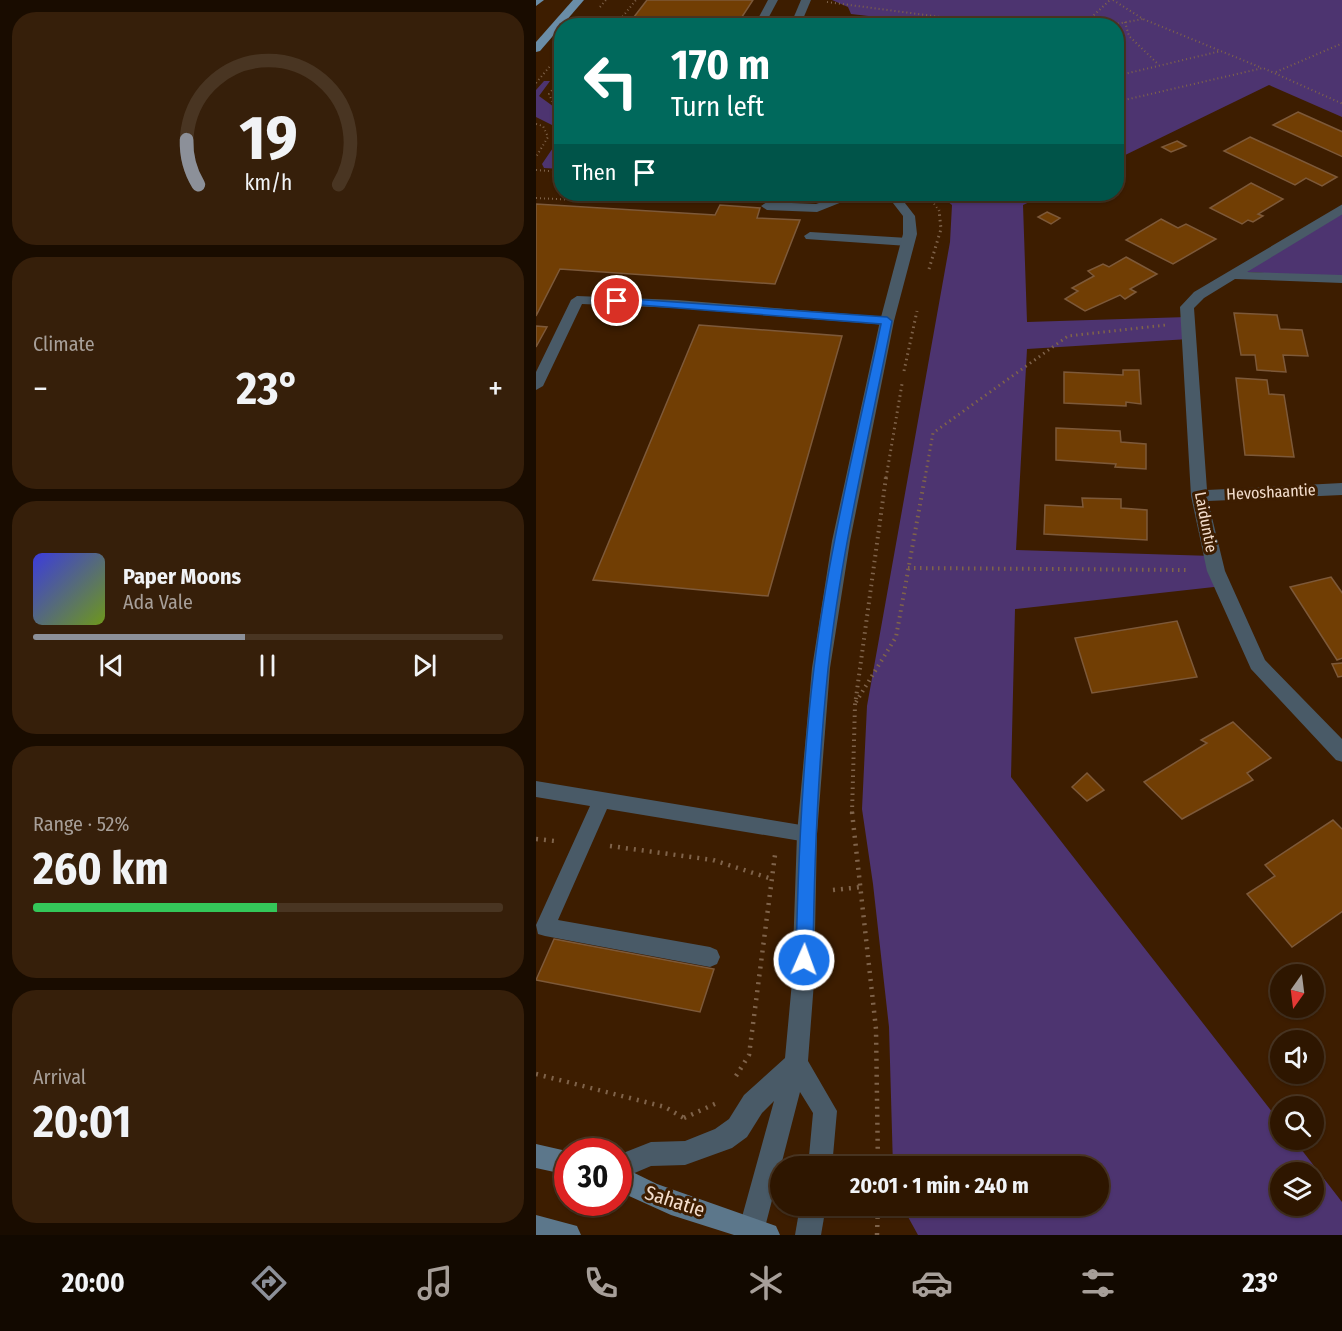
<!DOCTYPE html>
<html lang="en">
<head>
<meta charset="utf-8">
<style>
  :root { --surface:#2e1600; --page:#361f0a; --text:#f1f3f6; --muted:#a79f99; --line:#493522; --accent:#8c9099 }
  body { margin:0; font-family:"Fira Sans Condensed",sans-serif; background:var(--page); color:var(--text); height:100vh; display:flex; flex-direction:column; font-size:22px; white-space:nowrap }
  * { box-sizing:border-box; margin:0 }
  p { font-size:20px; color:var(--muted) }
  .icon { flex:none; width:33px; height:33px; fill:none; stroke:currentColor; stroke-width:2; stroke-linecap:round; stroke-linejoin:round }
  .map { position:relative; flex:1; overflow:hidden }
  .side { display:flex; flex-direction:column; gap:12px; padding:12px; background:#190c00; width:536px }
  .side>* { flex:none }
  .top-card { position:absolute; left:18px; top:18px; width:570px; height:183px; border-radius:24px; box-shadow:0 2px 4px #0004,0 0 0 2px var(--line); background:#00695c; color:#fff; overflow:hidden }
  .needle { width:39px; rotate:194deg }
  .fabs { position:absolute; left:734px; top:964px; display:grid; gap:12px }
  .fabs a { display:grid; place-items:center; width:54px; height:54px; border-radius:50%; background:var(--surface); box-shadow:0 2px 4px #0004,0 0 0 2px var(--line); font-size:30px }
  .speed { position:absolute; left:18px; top:1138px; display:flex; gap:12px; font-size:30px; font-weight:700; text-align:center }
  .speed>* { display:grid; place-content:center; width:78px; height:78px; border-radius:50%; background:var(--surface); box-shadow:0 2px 4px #0004,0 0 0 2px var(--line); line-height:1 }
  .speed .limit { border:9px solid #d22; background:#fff; color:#111 }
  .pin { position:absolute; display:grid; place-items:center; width:51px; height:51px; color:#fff; margin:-26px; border:3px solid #fff; border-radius:50%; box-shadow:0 2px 6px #0007 }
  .me { position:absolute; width:66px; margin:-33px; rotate:2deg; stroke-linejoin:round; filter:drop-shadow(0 0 4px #0008) }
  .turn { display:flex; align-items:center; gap:21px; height:126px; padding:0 18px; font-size:27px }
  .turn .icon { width:78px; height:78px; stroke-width:2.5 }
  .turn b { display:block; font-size:42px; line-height:51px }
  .then { display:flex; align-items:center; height:57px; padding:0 18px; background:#0003; gap:12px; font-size:22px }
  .big { font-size:45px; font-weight:700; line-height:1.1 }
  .side .widget { flex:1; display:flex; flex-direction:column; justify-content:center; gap:9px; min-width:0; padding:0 21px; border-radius:24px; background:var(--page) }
  .side .dial { align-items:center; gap:0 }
  .dial svg { height:156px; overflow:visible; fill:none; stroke:var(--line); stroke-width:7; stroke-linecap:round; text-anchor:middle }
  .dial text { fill:var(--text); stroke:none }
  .song { display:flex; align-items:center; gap:18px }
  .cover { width:72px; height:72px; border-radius:9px; background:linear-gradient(135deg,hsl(240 70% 55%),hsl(80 70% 35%)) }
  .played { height:6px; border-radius:3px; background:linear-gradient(90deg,var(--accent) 45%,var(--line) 45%) }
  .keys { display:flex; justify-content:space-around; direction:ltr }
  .heat { display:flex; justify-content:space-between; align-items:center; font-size:33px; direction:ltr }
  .charge { height:9px; border-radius:4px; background:linear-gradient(90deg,#34c759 52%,var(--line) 0) }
  .trip { position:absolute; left:234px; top:1156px; width:339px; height:60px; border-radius:30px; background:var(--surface); box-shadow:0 2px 4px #0004,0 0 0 2px var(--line); font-weight:700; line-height:60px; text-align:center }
  .tab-bar { display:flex; height:96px; justify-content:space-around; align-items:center; background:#120900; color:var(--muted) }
  .tab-bar .icon { width:42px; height:42px }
  .tab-bar .selected { color:var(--accent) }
  .tab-bar b { font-size:27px; color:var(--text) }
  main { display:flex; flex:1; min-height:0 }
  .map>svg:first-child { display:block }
</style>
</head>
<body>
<main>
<section class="side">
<div class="widget dial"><svg viewBox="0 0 100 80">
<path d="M14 69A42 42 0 1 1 86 69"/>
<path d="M14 69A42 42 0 0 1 8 46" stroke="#8c9099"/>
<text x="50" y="56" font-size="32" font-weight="700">19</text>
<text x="50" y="72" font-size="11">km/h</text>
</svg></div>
<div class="widget"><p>Climate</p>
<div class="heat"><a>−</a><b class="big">23°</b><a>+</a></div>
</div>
<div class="widget">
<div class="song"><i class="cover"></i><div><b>Paper Moons</b><p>Ada Vale</p></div></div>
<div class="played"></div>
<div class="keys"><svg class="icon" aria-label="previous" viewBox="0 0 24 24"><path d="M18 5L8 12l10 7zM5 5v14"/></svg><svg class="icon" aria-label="pause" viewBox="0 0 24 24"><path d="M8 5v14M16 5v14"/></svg><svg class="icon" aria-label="next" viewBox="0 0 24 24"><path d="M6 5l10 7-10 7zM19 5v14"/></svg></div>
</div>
<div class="widget"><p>Range · 52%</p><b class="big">260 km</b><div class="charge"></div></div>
<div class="widget"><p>Arrival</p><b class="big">20:01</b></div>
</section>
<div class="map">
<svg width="807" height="1235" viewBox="0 0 807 1235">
  <rect width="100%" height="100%" fill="#3d1d00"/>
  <!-- green -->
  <g fill="#4d3470" fill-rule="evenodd">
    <path d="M 296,0 L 806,0 L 806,117 L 733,85 L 581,159 L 580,26 L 419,26 L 315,14 L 312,7 Z"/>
    <path d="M 8,81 L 14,81 L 3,96 L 25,112 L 25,169 L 8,168 L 6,164 L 25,136 L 18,126 L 0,117 L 0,90 Z"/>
    <path d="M 402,194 L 511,194 L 487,205 L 491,322 L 651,317 L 653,339 L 491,349 L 480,550 L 677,556 L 687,586 L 479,609 L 475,777 L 744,1122 L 744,1140 L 758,1140 L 806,1202 L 806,1235 L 382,1235 L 366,1206 L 562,1206 L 562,1167 L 357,1167 L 353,1027 L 337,884 L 326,809 L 331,706 L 414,242 L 416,205 ZM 744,1173 L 777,1173 L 777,1206 L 744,1206 Z"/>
    <path d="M 806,206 L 806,275 L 778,276 L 697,271 Z"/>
  </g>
  <!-- building -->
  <g fill="#713e04" stroke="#7d5939" stroke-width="1.5">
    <path d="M 111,0 L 217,0 L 200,26 L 91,26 Z"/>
    <path d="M 762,112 L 807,132 L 807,157 L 737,125 Z"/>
    <path d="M 714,137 L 801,177 L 786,186 L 770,178 L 759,185 L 688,151 Z"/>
    <path d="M 641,141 L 650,146 L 635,152 L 626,147 Z"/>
    <path d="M 715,183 L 747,199 L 722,214 L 727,216 L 717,222 L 712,220 L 706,224 L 674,208 Z"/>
    <path d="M 0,204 L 179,215 L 184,205 L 224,208 L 221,218 L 264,220 L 239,284 L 24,269 L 0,316 Z"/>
    <path d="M 511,212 L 524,218 L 515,224 L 502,217 Z"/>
    <path d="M 625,219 L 642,228 L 650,224 L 680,239 L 637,264 L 590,240 Z"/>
    <path d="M 590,257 L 621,274 L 594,289 L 600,292 L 589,299 L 584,295 L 549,311 L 529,299 L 542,291 L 536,288 L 558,276 L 552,271 L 567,264 L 573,267 Z"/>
    <path d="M 698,313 L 741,315 L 744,329 L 766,330 L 772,356 L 747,355 L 750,372 L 721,370 L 719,355 L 705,355 Z"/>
    <path d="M 163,325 L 306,336 L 232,596 L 57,580 Z"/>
    <path d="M 0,326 L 11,327 L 0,347 Z"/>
    <path d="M 587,370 L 603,370 L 605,404 L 590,402 L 590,406 L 528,403 L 528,372 L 587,375 Z"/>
    <path d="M 700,378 L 731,380 L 733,394 L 748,395 L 758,457 L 709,455 Z"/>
    <path d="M 520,428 L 584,431 L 585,442 L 610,444 L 610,469 L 579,467 L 580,464 L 520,460 Z"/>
    <path d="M 546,498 L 585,499 L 585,508 L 611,510 L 611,540 L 508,534 L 509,505 L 547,507 Z"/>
    <path d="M 795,577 L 807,594 L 807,658 L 801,660 L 754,587 Z"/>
    <path d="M 641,621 L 661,677 L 556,693 L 539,638 Z"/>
    <path d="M 807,663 L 807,676 L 802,677 L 796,664 Z"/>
    <path d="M 697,722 L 735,758 L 711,773 L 717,780 L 646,819 L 608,782 L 671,743 L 665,740 Z"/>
    <path d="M 551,773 L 568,790 L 551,801 L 536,787 Z"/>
    <path d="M 797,820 L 807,830 L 807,911 L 756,947 L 711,894 L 739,876 L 729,865 Z"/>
    <path d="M 18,939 L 178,969 L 164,1012 L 0,980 Z"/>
  </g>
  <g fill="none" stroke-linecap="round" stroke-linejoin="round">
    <!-- path-far3 -->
    <g stroke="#7f634a" stroke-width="2" stroke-dasharray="1 3" stroke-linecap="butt">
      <path d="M 577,0 L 607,19 L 726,68"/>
      <path d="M 291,2 L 473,26"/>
      <path d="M 64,7 L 70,0"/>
      <path d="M 589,22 L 593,36 L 622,64"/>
      <path d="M 79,26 L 100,0"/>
      <path d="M 546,26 L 574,0"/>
      <path d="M 570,26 L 607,19"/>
      <path d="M 740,72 L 807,43"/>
      <path d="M 580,76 L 685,51"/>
      <path d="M 26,78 L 13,94 L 17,103 L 26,103"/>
      <path d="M 0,83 L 15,65"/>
      <path d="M 580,102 L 727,68 L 807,104"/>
      <path d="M 0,124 L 7,126 L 12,137 L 0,157"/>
      <path d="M 0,170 L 26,172"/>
      <path d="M 391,194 L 404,212"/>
      <path d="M 0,198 L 39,200 L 44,194"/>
    </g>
    <!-- path-far2 -->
    <g stroke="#7f634a" stroke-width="3" stroke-dasharray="1.5 4" stroke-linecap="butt">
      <path d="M 393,269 L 405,229 L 403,210"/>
      <path d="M 368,371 L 381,311"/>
      <path d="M 350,478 L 366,384"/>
      <path d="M 389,478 L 397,433 L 532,336 L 630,325"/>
    </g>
    <!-- path-far1 -->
    <g stroke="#7f634a" stroke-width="4" stroke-dasharray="1.5 4.5" stroke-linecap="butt">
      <path d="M 372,568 L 653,570"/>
      <path d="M 320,702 L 360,637 L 389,477"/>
      <path d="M 316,813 L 319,705 L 350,477"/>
    </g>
    <!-- path -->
    <g stroke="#7f634a" stroke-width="4.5" stroke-dasharray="2 6" stroke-linecap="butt">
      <path d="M 316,812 L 340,1029 L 342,1167"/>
      <path d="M 0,839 L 19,841"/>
      <path d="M 74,846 L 177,860 L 236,879"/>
      <path d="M 297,890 L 326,887"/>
      <path d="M 0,1074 L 129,1107 L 148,1118"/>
      <path d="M 200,1076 L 213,1055 L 239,855"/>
      <path d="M 148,1118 L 183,1102"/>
      <path d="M 341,1235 L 342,1206"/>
    </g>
    <!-- lane -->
    <g fill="#495a67" fill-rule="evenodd">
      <path d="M 232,0 L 242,0 L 228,26 L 218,26 Z"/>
      <path d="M 310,194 L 326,194 L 281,212 L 231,210 L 225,206 L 231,202 L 280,204 Z"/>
      <path d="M 274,232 L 372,238 L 378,242 L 372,246 L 270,239 L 268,236 Z"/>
      <path d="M 41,296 L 141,300 L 351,317 L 358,321 L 351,325 L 141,308 L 46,304 L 7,386 L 0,390 L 0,372 L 35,300 Z"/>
      <path d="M 0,781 L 271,826 L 278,828 L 280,834 L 278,840 L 271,842 L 71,809 L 22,920 L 174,947 L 181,950 L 184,957 L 181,964 L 174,967 L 9,936 L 2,934 L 0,925 L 54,806 L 0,797 Z"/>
    </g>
    <!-- street -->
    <g fill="#495a67" fill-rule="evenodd">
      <path d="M 265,0 L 275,0 L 264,26 L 254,26 Z"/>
      <path d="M 350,194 L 362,194 L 379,216 L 381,234 L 358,321 L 314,541 L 294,668 L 281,834 L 278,982 L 272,1061 L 301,1111 L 296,1167 L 272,1167 L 277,1113 L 264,1092 L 227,1235 L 201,1235 L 238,1101 L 226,1113 L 211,1137 L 196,1148 L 149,1165 L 115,1166 L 82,1180 L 82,1155 L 115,1142 L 149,1141 L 179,1129 L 193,1119 L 208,1095 L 249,1058 L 256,982 L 261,834 L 276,668 L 296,541 L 344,321 L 367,234 L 367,216 Z"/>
      <path d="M 807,204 L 807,214 L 711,272 L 807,275 L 807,283 L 699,279 L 668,298 L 658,308 L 671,490 L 807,483 L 807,495 L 672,501 L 689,571 L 729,660 L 807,740 L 807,762 L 800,760 L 715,669 L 671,571 L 655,496 L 644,307 L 658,292 Z"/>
      <path d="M 264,1206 L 290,1206 L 285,1235 L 259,1235 Z"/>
    </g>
    <!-- secondary -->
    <g fill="#5c778b" fill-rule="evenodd">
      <path d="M 0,1144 L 35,1152 L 32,1152 L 32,1175 L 0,1168 Z"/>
      <path d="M 82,1165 L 121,1184 L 240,1226 L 244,1235 L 198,1235 L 135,1215 L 82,1191 Z"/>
      <path d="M 0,1215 L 41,1226 L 45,1235 L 0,1235 Z"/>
    </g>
    <!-- primary -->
    <g fill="#6a8da7" fill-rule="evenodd">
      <path d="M 0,0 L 8,0 L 0,6 Z"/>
      <path d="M 37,0 L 48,0 L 4,51 L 0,52 L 0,42 Z"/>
    </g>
  </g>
  <!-- route -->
  <path fill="#1a73e8" stroke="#114b97" stroke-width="1.5" d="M 81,298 L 351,317 L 356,321 C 333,436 305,552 292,669 C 282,766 278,862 277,960 L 274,965 L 268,967 L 262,965 L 260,960 C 262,862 266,765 278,668 C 292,552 321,438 345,324 L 78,303 L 76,301 Z"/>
  <g text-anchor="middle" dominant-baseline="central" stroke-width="6" stroke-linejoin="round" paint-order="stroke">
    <!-- street labels -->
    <g font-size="16" fill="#f4decd" stroke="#3d1d00">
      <text transform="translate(735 492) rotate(-3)">Hevoshaantie</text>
      <text transform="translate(670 522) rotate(79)">Laiduntie</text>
    </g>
    <!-- near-street labels -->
    <g font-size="20" fill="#f4decd" stroke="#3d1d00">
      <text transform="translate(139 1201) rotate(18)">Sahatie</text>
    </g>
  </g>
</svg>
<div class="fabs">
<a><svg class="needle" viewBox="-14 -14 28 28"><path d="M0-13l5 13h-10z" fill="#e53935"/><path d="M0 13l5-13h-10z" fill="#a79f99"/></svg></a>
<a><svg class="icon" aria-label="sound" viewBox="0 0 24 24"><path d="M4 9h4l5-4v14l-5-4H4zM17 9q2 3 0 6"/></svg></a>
<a><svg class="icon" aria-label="search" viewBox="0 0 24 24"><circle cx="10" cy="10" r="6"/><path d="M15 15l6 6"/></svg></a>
<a><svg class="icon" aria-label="layers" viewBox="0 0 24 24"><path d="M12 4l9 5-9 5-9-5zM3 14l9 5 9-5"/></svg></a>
</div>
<div class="speed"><div class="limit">30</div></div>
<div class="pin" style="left:81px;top:301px;background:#d93025"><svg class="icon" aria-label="arrive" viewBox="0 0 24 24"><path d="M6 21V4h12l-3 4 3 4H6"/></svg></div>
<svg class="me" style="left:268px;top:960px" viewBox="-20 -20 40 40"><circle r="17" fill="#1a73e8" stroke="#fff" stroke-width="3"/><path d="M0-11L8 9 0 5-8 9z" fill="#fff"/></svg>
<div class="trip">20:01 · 1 min · 240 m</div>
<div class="top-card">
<div class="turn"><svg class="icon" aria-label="left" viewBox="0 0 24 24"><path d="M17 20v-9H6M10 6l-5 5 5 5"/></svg><div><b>170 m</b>Turn left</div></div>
<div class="then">Then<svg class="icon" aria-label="arrive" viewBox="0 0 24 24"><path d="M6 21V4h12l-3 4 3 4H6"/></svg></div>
</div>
</div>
</main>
<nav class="tab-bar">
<b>20:00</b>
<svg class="icon selected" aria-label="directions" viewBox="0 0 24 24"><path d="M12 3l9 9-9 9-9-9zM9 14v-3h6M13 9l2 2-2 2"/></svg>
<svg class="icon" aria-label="music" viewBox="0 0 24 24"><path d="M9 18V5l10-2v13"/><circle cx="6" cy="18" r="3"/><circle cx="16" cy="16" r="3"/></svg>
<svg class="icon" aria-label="phone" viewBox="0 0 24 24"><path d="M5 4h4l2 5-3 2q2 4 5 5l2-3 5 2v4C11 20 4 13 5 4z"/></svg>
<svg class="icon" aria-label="climate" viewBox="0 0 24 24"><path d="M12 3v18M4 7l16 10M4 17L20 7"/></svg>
<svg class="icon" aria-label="car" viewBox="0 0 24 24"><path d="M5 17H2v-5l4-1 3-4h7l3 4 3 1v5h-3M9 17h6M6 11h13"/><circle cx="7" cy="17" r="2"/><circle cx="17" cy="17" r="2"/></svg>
<svg class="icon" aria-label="filters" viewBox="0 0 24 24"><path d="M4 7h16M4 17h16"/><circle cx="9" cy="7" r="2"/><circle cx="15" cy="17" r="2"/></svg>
<b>23°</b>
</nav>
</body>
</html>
